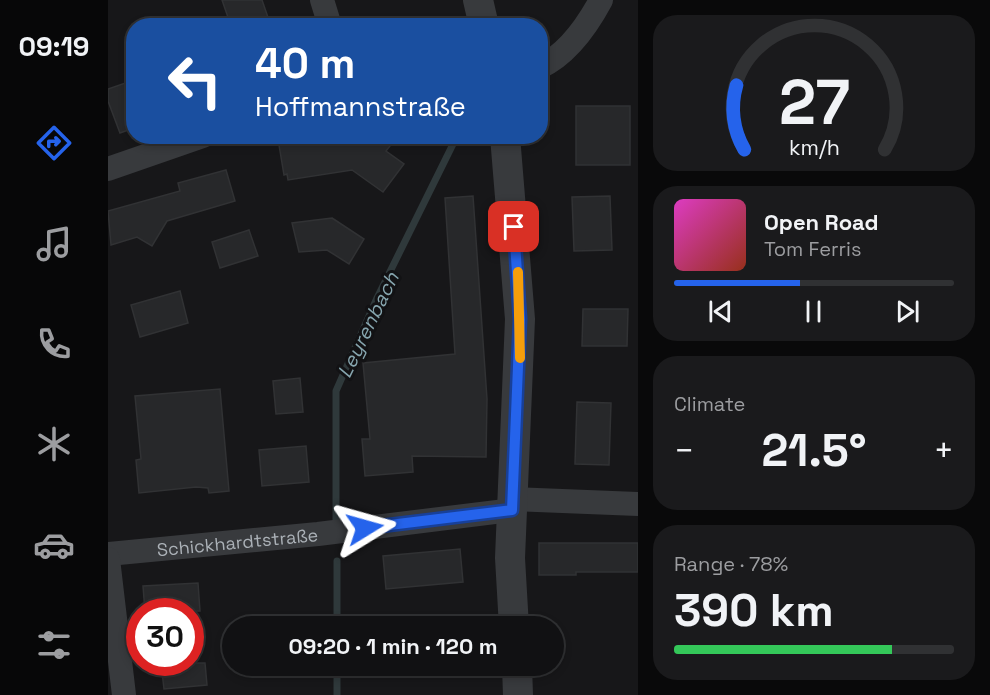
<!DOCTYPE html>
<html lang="en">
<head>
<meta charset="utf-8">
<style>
  :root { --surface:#111113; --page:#1a1a1c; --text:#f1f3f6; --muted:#9c9da0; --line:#303133; --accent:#2563eb }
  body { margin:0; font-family:"Space Grotesk",sans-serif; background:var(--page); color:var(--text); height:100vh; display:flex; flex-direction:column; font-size:22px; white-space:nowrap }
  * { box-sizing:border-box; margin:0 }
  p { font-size:20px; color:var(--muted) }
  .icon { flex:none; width:33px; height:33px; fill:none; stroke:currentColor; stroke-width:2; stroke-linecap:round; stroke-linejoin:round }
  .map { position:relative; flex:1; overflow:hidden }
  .details { display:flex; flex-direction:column; gap:15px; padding:15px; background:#09090a; width:352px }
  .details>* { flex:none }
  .guide { position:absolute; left:18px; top:18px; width:422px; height:126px; border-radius:24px; box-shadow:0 3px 9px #0003,0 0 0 2px var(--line); background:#1a4fa0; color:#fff; overflow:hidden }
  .speed { position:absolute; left:18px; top:598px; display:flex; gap:12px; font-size:30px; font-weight:700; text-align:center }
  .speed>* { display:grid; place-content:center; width:78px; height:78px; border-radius:50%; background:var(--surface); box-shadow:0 3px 9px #0003,0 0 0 2px var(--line); line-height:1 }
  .speed .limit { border:9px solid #d22; background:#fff; color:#111 }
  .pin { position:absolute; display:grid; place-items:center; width:51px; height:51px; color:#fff; margin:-26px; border-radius:12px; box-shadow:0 3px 9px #0006 }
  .me { position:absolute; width:66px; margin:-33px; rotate:82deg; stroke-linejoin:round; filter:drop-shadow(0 0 4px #0008) }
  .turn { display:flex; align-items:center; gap:21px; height:126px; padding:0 30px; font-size:27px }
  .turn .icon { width:78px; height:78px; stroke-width:2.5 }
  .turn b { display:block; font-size:42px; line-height:51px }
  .big { font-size:45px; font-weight:800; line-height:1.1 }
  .details .tile { flex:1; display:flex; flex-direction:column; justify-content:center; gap:9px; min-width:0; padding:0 21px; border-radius:24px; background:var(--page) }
  .details .dial { align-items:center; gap:0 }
  .dial svg { height:156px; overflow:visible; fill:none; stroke:var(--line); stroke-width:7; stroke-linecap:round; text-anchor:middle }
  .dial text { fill:var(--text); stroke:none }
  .song { display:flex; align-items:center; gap:18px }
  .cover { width:72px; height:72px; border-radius:9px; background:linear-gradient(135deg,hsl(310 70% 55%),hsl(10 70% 35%)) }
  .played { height:6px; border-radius:3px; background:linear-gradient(90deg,var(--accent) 45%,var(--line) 45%) }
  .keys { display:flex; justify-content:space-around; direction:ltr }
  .heat { display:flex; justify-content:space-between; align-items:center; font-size:33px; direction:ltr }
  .charge { height:9px; border-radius:4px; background:linear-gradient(90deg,#34c759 78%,var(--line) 0) }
  .trip { position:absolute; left:114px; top:616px; width:342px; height:60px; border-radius:30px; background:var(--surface); box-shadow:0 3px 9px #0003,0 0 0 2px var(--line); font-weight:800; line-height:60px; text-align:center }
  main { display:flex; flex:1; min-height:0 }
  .menu { display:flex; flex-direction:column; width:108px; justify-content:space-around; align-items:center; background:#070708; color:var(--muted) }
  .menu .icon { width:42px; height:42px }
  .menu .current { color:var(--accent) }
  .menu b { font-size:27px; color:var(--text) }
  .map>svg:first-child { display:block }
</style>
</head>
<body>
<main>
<nav class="menu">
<b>09:19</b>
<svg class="icon current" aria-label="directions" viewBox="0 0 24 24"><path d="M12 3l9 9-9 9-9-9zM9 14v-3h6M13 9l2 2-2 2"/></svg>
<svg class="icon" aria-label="music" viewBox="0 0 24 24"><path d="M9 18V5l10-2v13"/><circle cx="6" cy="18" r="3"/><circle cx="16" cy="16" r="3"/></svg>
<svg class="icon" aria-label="phone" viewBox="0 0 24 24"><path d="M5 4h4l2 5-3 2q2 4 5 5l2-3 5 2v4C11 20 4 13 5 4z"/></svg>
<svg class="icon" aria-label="climate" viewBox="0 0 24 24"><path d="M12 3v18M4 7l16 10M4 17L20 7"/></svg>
<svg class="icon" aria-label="car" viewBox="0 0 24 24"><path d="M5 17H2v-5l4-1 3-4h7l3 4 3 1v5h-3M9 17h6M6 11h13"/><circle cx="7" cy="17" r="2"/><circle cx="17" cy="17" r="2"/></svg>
<svg class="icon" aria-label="filters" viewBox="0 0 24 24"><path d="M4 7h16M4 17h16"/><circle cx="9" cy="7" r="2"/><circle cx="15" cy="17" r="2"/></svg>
</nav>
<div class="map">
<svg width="530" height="695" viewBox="0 0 530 695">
  <rect width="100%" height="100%" fill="#171719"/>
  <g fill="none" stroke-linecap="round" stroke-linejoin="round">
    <!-- stream -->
    <g stroke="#2f393b" stroke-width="7">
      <path d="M 228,526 L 228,391 L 269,298 L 349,136"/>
      <path d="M 229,561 L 229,627"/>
      <path d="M 229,666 L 229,695"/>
    </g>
  </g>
  <!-- building -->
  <g fill="#27282a" stroke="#313234" stroke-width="1.5">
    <path d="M 114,0 L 154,0 L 163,26 L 123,26 Z"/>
    <path d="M 26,80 L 26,128 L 12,133 L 0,101 L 0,89 Z"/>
    <rect x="468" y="106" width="54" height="59"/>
    <path d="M 224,136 L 267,136 L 282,146 L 278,151 L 296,164 L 275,192 L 244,170 L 180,180 L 179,174 L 176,175 L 171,145 Z"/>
    <path d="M 118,170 L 127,201 L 59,221 L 44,246 L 29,237 L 3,245 L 0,211 L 72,191 L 70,183 Z"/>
    <path d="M 365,196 L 379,399 L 378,457 L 304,456 L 305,472 L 257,476 L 254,439 L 262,439 L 255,363 L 347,354 L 337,198 Z"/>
    <path d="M 502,196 L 504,250 L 466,251 L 464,197 Z"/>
    <path d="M 224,218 L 256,239 L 241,264 L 219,250 L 191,252 L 184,223 Z"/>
    <path d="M 141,230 L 150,256 L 112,268 L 104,242 Z"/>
    <path d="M 72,291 L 80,323 L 32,337 L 23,305 Z"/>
    <path d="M 475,309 L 520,309 L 519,346 L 474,346 Z"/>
    <path d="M 192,378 L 195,412 L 168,414 L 165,381 Z"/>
    <path d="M 112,389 L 121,491 L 101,493 L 100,488 L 88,487 L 31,493 L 28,460 L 33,459 L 27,396 Z"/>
    <path d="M 469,402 L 503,403 L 501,465 L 467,464 Z"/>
    <path d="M 198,446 L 201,482 L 154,486 L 151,450 Z"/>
    <path d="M 431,543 L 530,543 L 530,572 L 468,572 L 468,575 L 431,575 Z"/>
    <path d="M 352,549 L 355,582 L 278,589 L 275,556 Z"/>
    <path d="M 90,583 L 92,611 L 37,612 L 35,586 Z"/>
    <path d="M 53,663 L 97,663 L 99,685 L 56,689 Z"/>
  </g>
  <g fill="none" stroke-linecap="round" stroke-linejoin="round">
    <!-- minor -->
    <g stroke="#383a3d" stroke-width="24">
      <path d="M 214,0 L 222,26"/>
      <path d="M 432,67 C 460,54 479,26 493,0"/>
      <path d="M 0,169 L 95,136"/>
      <path d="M 404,499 L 530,504"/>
      <path id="s1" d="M 0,554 L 210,534 L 404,510"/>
      <path d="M 0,559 L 16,695"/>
    </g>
    <!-- tertiary -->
    <g stroke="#383a3d" stroke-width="30">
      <path d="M 370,0 L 376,26"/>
      <path d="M 397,136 L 412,319 L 402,558 L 406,627"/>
      <path d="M 409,666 L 410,695"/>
    </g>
  </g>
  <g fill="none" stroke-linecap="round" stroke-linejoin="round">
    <!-- route casing -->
    <g stroke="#184099" stroke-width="15">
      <path id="route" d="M 257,528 L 404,510 L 412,319 L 406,227"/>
    </g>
    <!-- route -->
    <use href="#route" stroke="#2563eb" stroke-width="10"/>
    <!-- slow -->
    <path stroke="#f59e0b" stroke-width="10" d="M 410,272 L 412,358"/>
  </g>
  <g text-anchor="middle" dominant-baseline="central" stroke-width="6" stroke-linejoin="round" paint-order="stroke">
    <!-- street labels -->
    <g font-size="18" fill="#abb1b7" stroke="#121214">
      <text stroke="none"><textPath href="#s1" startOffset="130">Schickhardtstraße</textPath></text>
    </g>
    <!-- water labels -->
    <g font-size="20" font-style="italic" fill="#86a5ae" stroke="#121214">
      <text transform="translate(260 325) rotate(-64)">Leyrenbach</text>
    </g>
  </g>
</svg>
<div class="speed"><div class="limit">30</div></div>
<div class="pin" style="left:406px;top:227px;background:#d93025"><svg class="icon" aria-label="arrive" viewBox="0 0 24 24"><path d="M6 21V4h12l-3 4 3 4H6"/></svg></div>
<svg class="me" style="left:257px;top:528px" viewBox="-20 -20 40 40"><path d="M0-17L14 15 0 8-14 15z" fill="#2563eb" stroke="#fff" stroke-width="4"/></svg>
<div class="trip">09:20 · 1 min · 120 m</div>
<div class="guide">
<div class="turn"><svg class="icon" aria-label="left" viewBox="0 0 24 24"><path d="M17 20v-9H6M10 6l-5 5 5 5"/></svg><div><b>40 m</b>Hoffmannstraße</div></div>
</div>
</div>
<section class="details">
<div class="tile dial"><svg viewBox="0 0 100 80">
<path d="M14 69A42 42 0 1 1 86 69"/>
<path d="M14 69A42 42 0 0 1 10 36" stroke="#2563eb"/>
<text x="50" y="56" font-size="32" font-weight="700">27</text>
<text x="50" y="72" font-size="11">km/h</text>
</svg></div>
<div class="tile">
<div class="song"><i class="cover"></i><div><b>Open Road</b><p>Tom Ferris</p></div></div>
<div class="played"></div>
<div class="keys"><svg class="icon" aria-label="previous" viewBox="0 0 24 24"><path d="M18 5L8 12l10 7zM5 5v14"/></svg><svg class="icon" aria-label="pause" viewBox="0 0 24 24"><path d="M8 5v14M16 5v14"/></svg><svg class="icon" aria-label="next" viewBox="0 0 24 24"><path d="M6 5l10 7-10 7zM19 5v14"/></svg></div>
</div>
<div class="tile"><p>Climate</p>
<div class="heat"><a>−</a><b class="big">21.5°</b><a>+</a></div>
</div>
<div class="tile"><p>Range · 78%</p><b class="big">390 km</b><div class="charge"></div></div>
</section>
</main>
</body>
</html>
